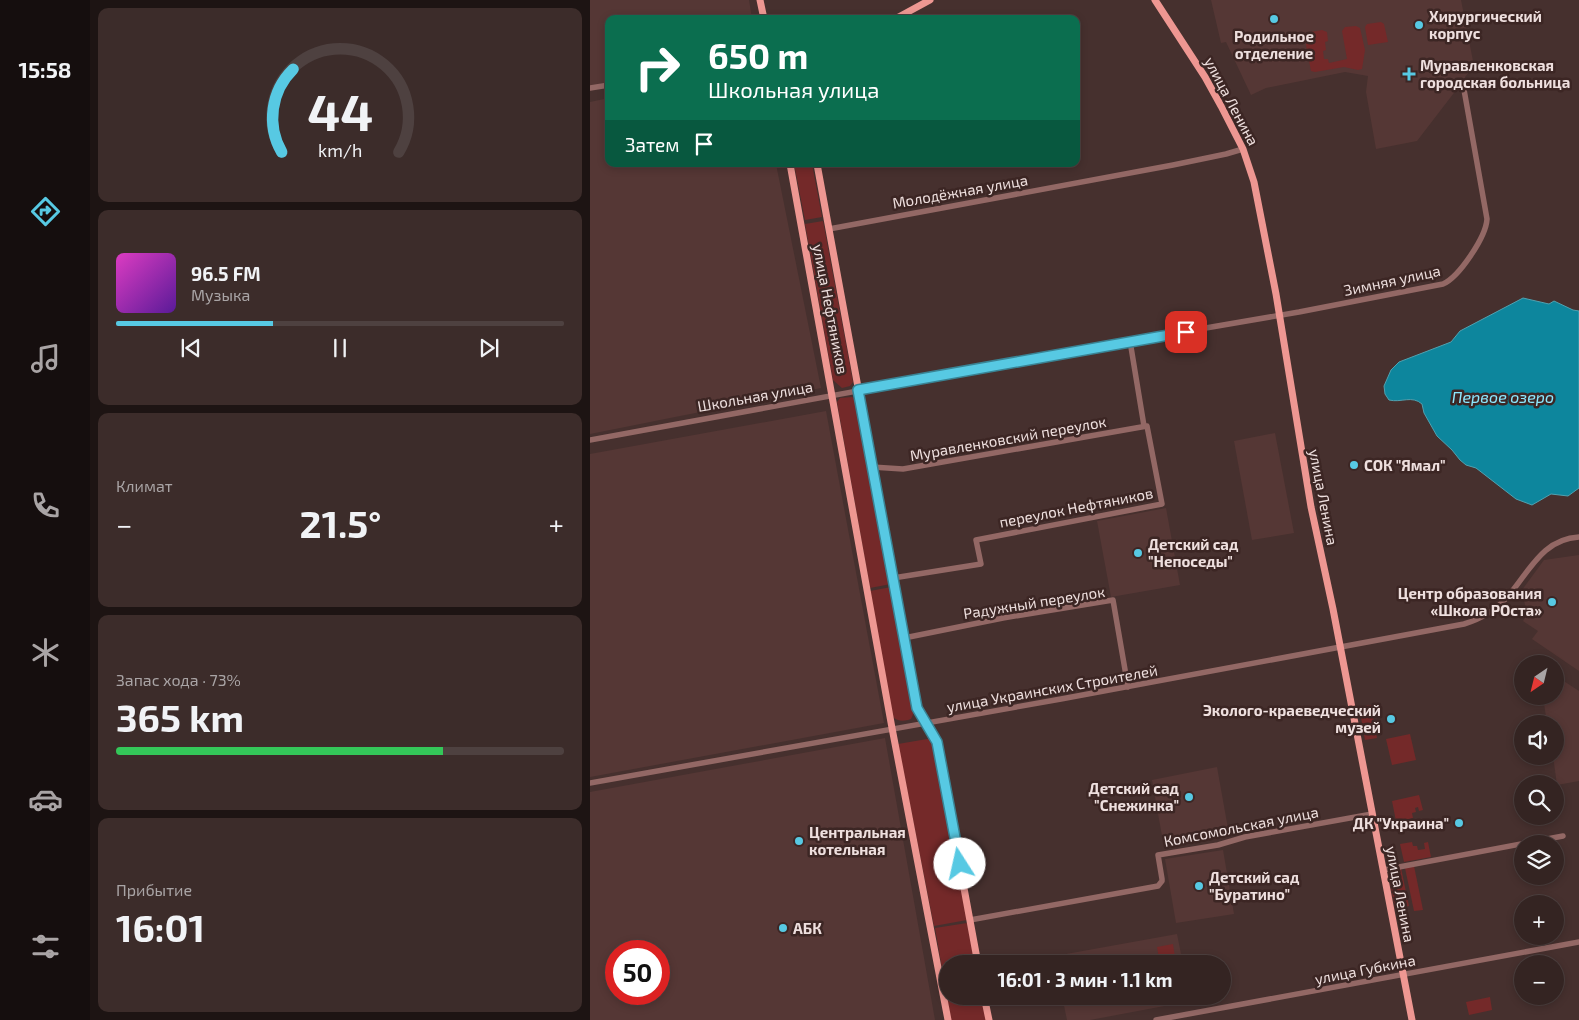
<!DOCTYPE html>
<html lang="ru">
<head>
<meta charset="utf-8">
<style>
  :root { --surface:#342422; --page:#3c2c2a; --text:#f1f3f6; --muted:#a9a4a5; --line:#4e4140; --accent:#57c9e3 }
  body { margin:0; font-family:"Exo 2",sans-serif; background:var(--page); color:var(--text); height:100vh; display:flex; flex-direction:column; font-size:19px; white-space:nowrap }
  * { box-sizing:border-box; margin:0 }
  p { font-size:16px; color:var(--muted) }
  .icon { flex:none; width:28px; height:28px; fill:none; stroke:currentColor; stroke-width:2; stroke-linecap:round; stroke-linejoin:round }
  .map { position:relative; flex:1; overflow:hidden }
  .side { display:flex; flex-direction:column; gap:8px; padding:8px; background:#1d1413; width:500px }
  .side>* { flex:none }
  .guide { position:absolute; left:15px; top:15px; width:475px; height:152px; border-radius:10px; box-shadow:0 2px 8px #0003,0 0 0 1px var(--line); background:#0b6e4f; color:#fff; overflow:hidden }
  .needle { width:32px; rotate:215deg }
  .fabs { position:absolute; left:924px; top:655px; display:grid; gap:10px }
  .fabs a { display:grid; place-items:center; width:50px; height:50px; border-radius:50%; background:var(--surface); box-shadow:0 2px 8px #0003,0 0 0 1px var(--line); font-size:25px }
  .speed { position:absolute; left:15px; top:940px; display:flex; gap:10px; font-size:25px; font-weight:700; text-align:center }
  .speed>* { display:grid; place-content:center; width:65px; height:65px; border-radius:50%; background:var(--surface); box-shadow:0 2px 8px #0003,0 0 0 1px var(--line); line-height:1 }
  .speed .limit { border:8px solid #d22; background:#fff; color:#111 }
  .pin { position:absolute; display:grid; place-items:center; width:42px; height:42px; color:#fff; margin:-21px; border-radius:10px; box-shadow:0 2px 8px #0006 }
  .me { position:absolute; width:55px; margin:-28px; rotate:350deg; stroke-linejoin:round; filter:drop-shadow(0 0 4px #0008) }
  .turn { display:flex; align-items:center; gap:18px; height:105px; padding:0 20px; font-size:22px }
  .turn .icon { width:65px; height:65px; stroke-width:2.5 }
  .turn b { display:block; font-size:35px; line-height:42px }
  .then { display:flex; align-items:center; height:48px; padding:0 20px; background:#0003; gap:10px; font-size:19px }
  .big { font-size:38px; font-weight:700; line-height:1.1 }
  .side .card { flex:1; display:flex; flex-direction:column; justify-content:center; gap:8px; min-width:0; padding:0 18px; border-radius:10px; background:var(--page) }
  .side .dial { align-items:center; gap:0 }
  .dial svg { height:130px; overflow:visible; fill:none; stroke:var(--line); stroke-width:7; stroke-linecap:round; text-anchor:middle }
  .dial text { fill:var(--text); stroke:none }
  .song { display:flex; align-items:center; gap:15px }
  .cover { width:60px; height:60px; border-radius:8px; background:linear-gradient(135deg,hsl(310 70% 55%),hsl(270 70% 35%)) }
  .played { height:5px; border-radius:2px; background:linear-gradient(90deg,var(--accent) 35%,var(--line) 35%) }
  .keys { display:flex; justify-content:space-around; direction:ltr }
  .heat { display:flex; justify-content:space-between; align-items:center; font-size:28px; direction:ltr }
  .charge { height:8px; border-radius:4px; background:linear-gradient(90deg,#34c759 73%,var(--line) 0) }
  .trip { position:absolute; left:349px; top:955px; width:292px; height:50px; border-radius:25px; background:var(--surface); box-shadow:0 2px 8px #0003,0 0 0 1px var(--line); font-weight:700; line-height:50px; text-align:center }
  main { display:flex; flex:1; min-height:0 }
  .tab-bar { display:flex; flex-direction:column; width:90px; justify-content:space-around; align-items:center; background:#150e0e; color:var(--muted) }
  .tab-bar .icon { width:35px; height:35px }
  .tab-bar .current { color:var(--accent) }
  .tab-bar b { font-size:22px; color:var(--text) }
  .map>svg:first-child { display:block }
</style>
</head>
<body>
<main>
<nav class="tab-bar">
<b>15:58</b>
<svg class="icon current" aria-label="directions" viewBox="0 0 24 24"><path d="M12 3l9 9-9 9-9-9zM9 14v-3h6M13 9l2 2-2 2"/></svg>
<svg class="icon" aria-label="music" viewBox="0 0 24 24"><path d="M9 18V5l10-2v13"/><circle cx="6" cy="18" r="3"/><circle cx="16" cy="16" r="3"/></svg>
<svg class="icon" aria-label="phone" viewBox="0 0 24 24"><path d="M5 4h4l2 5-3 2q2 4 5 5l2-3 5 2v4C11 20 4 13 5 4z"/></svg>
<svg class="icon" aria-label="climate" viewBox="0 0 24 24"><path d="M12 3v18M4 7l16 10M4 17L20 7"/></svg>
<svg class="icon" aria-label="car" viewBox="0 0 24 24"><path d="M5 17H2v-5l4-1 3-4h7l3 4 3 1v5h-3M9 17h6M6 11h13"/><circle cx="7" cy="17" r="2"/><circle cx="17" cy="17" r="2"/></svg>
<svg class="icon" aria-label="filters" viewBox="0 0 24 24"><path d="M4 7h16M4 17h16"/><circle cx="9" cy="7" r="2"/><circle cx="15" cy="17" r="2"/></svg>
</nav>
<section class="side">
<div class="card dial"><svg viewBox="0 0 100 80">
<path d="M14 69A42 42 0 1 1 86 69"/>
<path d="M14 69A42 42 0 0 1 21 18" stroke="#57c9e3"/>
<text x="50" y="56" font-size="32" font-weight="700">44</text>
<text x="50" y="72" font-size="11">km/h</text>
</svg></div>
<div class="card">
<div class="song"><i class="cover"></i><div><b>96.5 FM</b><p>Музыка</p></div></div>
<div class="played"></div>
<div class="keys"><svg class="icon" aria-label="previous" viewBox="0 0 24 24"><path d="M18 5L8 12l10 7zM5 5v14"/></svg><svg class="icon" aria-label="pause" viewBox="0 0 24 24"><path d="M8 5v14M16 5v14"/></svg><svg class="icon" aria-label="next" viewBox="0 0 24 24"><path d="M6 5l10 7-10 7zM19 5v14"/></svg></div>
</div>
<div class="card"><p>Климат</p>
<div class="heat"><a>−</a><b class="big">21.5°</b><a>+</a></div>
</div>
<div class="card"><p>Запас хода · 73%</p><b class="big">365 km</b><div class="charge"></div></div>
<div class="card"><p>Прибытие</p><b class="big">16:01</b></div>
</section>
<div class="map">
<svg width="989" height="1020" viewBox="0 0 989 1020">
  <rect width="100%" height="100%" fill="#46302e"/>
  <!-- built -->
  <g fill="#553735" fill-rule="evenodd">
    <path d="M 0,0 L 159,0 L 162,19 L 19,19 L 19,82 L 0,86 Z"/>
    <path d="M 621,0 L 871,0 L 884,66 L 875,77 L 876,84 L 870,85 L 827,141 L 786,149 L 776,92 L 778,76 L 755,72 L 676,88 L 661,95 L 636,42 L 631,43 Z"/>
    <path d="M 19,98 L 19,164 L 186,164 L 231,388 L 0,434 L 0,102 Z"/>
    <path d="M 236,411 L 294,723 L 0,777 L 0,454 Z"/>
    <path d="M 685,433 L 704,533 L 662,540 L 644,441 Z"/>
    <path d="M 576,508 L 590,585 L 521,597 L 507,521 Z"/>
    <path d="M 989,555 L 989,671 L 942,639 L 948,631 L 933,621 L 937,615 L 932,590 L 954,560 Z"/>
    <path d="M 965,678 L 969,678 L 989,691 L 989,781 L 967,785 L 963,756 L 965,756 L 965,724 L 957,724 L 953,696 L 965,696 Z"/>
    <path d="M 295,738 L 345,1020 L 0,1020 L 0,792 ZM 26,951 L 69,951 L 69,994 L 26,994 Z"/>
    <path d="M 627,767 L 639,834 L 574,847 L 562,780 Z"/>
    <path d="M 633,850 L 644,914 L 586,923 L 575,859 Z"/>
    <path d="M 587,934 L 593,964 L 466,964 L 465,956 Z"/>
    <path d="M 472,996 L 600,996 L 601,1001 L 500,1020 L 477,1020 Z"/>
  </g>
  <!-- green -->
  <g fill="#742929">
    <path d="M 791,22 L 794,24 L 798,42 L 778,45 L 775,27 L 777,24 Z"/>
    <path d="M 766,26 L 770,28 L 775,50 L 772,69 L 768,70 L 754,67 L 725,72 L 721,71 L 716,45 L 716,33 L 732,30 L 737,32 L 738,41 L 735,42 L 736,50 L 733,51 L 734,59 L 738,59 L 739,63 L 757,59 L 752,31 L 755,27 Z"/>
    <path d="M 204,164 L 222,164 L 232,217 L 215,220 Z"/>
    <path d="M 233,221 L 263,382 L 260,386 L 252,388 L 243,380 L 215,224 Z"/>
    <path d="M 262,397 L 266,399 L 301,584 L 280,588 L 247,402 L 250,398 Z"/>
    <path d="M 301,587 L 324,712 L 321,719 C 315,721 308,722 303,717 L 280,591 Z"/>
    <path d="M 781,705 L 787,738 L 775,740 L 769,707 Z"/>
    <path d="M 820,734 L 826,760 L 802,765 L 796,739 Z"/>
    <path d="M 343,738 L 377,920 L 344,926 L 308,744 Z"/>
    <path d="M 829,795 L 833,810 L 829,811 L 828,807 L 825,808 L 826,812 L 822,813 L 823,818 L 816,820 L 818,829 L 808,831 L 802,801 Z"/>
    <path d="M 822,842 L 823,846 L 827,846 L 828,850 L 835,849 L 834,843 L 838,842 L 841,857 L 814,862 L 810,844 Z"/>
    <path d="M 824,866 L 833,910 L 824,911 L 815,868 Z"/>
    <path d="M 811,868 L 819,906 L 805,909 L 798,870 Z"/>
    <path d="M 377,923 L 385,964 L 358,964 L 358,996 L 391,996 L 396,1020 L 361,1020 L 345,928 Z"/>
    <path d="M 583,944 L 586,964 L 570,964 L 567,947 Z"/>
    <path d="M 900,997 L 902,1010 L 879,1015 L 876,1002 Z"/>
  </g>
  <!-- water -->
  <path fill="#0d869d" stroke="#50a1b0" d="M 933,298 L 959,304 L 964,301 L 983,310 L 989,311 L 989,488 L 978,496 L 961,494 L 942,505 L 926,499 L 886,468 L 876,465 L 870,460 L 862,450 L 847,436 L 834,413 L 832,404 C 822,395 811,403 799,400 L 795,394 L 794,386 L 801,370 L 809,362 L 861,342 L 870,331 Z"/>
  <g fill="none" stroke-linecap="round" stroke-linejoin="round">
    <!-- minor -->
    <g stroke="#936865" stroke-width="5.5">
      <path d="M 0,88 L 19,85"/>
      <path d="M 239,229 L 583,165 L 636,154 L 653,149"/>
      <path d="M 540,341 L 554,426"/>
      <path d="M 0,440 L 540,341 L 709,312 L 853,284 C 869,277 896,237 897,219 L 873,84"/>
      <path d="M 282,467 L 313,469 L 557,426 L 572,504 L 386,540 L 391,564 L 303,578"/>
      <path d="M 314,638 L 413,618 L 523,600 L 538,687"/>
      <path d="M 0,783 L 471,699 L 874,624 C 891,619 907,609 919,595 C 940,570 953,539 989,537"/>
      <path d="M 793,870 L 973,836"/>
      <path d="M 380,920 L 568,886 L 572,881 L 572,879 L 568,855 L 628,845 L 655,837 L 782,814"/>
      <path d="M 566,1020 L 989,942"/>
    </g>
    <!-- major -->
    <g stroke="#ee9792" stroke-width="7">
      <path d="M 170,0 L 174,19"/>
      <path d="M 565,0 L 615,77 L 631,106 L 653,149 L 664,182 L 686,294 L 721,507 L 743,609 L 822,1020"/>
      <path d="M 305,19 L 340,0"/>
      <path d="M 200,164 L 302,728 L 358,1020"/>
      <path d="M 227,164 L 327,708 L 347,742 L 388,964"/>
      <path d="M 394,996 L 399,1020"/>
    </g>
  </g>
  <g fill="none" stroke-linecap="round" stroke-linejoin="round">
    <!-- route casing -->
    <g stroke="#398394" stroke-width="12">
      <path id="route" d="M 370,864 L 347,742 L 327,708 L 268,390 L 596,332"/>
    </g>
    <!-- route -->
    <use href="#route" stroke="#57c9e3" stroke-width="9"/>
  </g>
  <!-- markers -->
  <g fill="#57c9e3" stroke="#3c2624" stroke-width="2">
    <circle cx="684" cy="19" r="5"/>
    <circle cx="829" cy="25" r="5"/>
    <path d="M816.5 66.5h5v5h5v5h-5v5h-5v-5h-5v-5h5z"/>
    <circle cx="764" cy="465" r="5"/>
    <circle cx="548" cy="553" r="5"/>
    <circle cx="962" cy="602" r="5"/>
    <circle cx="801" cy="719" r="5"/>
    <circle cx="599" cy="797" r="5"/>
    <circle cx="869" cy="823" r="5"/>
    <circle cx="209" cy="841" r="5"/>
    <circle cx="609" cy="886" r="5"/>
    <circle cx="193" cy="928" r="5"/>
  </g>
  <g text-anchor="middle" dominant-baseline="central" stroke-width="5" stroke-linejoin="round" paint-order="stroke">
    <!-- poi labels -->
    <g font-size="15" font-weight="bold" fill="#eedfde" stroke="#3c2624" text-anchor="start">
      <text x="839" y="16">Хирургический<tspan x="839" dy="17">корпус</tspan></text>
      <text x="684" y="36" text-anchor="middle">Родильное<tspan x="684" dy="17">отделение</tspan></text>
      <text x="830" y="65">Муравленковская<tspan x="830" dy="17">городская больница</tspan></text>
      <text x="774" y="465">СОК "Ямал"</text>
      <text x="558" y="544">Детский сад<tspan x="558" dy="17">"Непоседы"</tspan></text>
      <text x="952" y="593" text-anchor="end">Центр образования<tspan x="952" dy="17">«Школа РОста»</tspan></text>
      <text x="791" y="710" text-anchor="end">Эколого-краеведческий<tspan x="791" dy="17">музей</tspan></text>
      <text x="589" y="788" text-anchor="end">Детский сад<tspan x="589" dy="17">"Снежинка"</tspan></text>
      <text x="859" y="823" text-anchor="end">ДК "Украина"</text>
      <text x="219" y="832">Центральная<tspan x="219" dy="17">котельная</tspan></text>
      <text x="619" y="877">Детский сад<tspan x="619" dy="17">"Буратино"</tspan></text>
      <text x="203" y="928">АБК</text>
    </g>
    <!-- street labels -->
    <g font-size="15" fill="#eedfde" stroke="#3c2624">
      <text transform="translate(642 101) rotate(62)">улица Ленина</text>
      <text transform="translate(370 191) rotate(-10)">Молодёжная улица</text>
      <text transform="translate(802 280) rotate(-12)">Зимняя улица</text>
      <text transform="translate(241 309) rotate(79)">улица Нефтяников</text>
      <text transform="translate(165 396) rotate(-10)">Школьная улица</text>
      <text transform="translate(418 438) rotate(-10)">Муравленковский переулок</text>
      <text transform="translate(734 497) rotate(79)">улица Ленина</text>
      <text transform="translate(486 507) rotate(-11)">переулок Нефтяников</text>
      <text transform="translate(444 602) rotate(-9)">Радужный переулок</text>
      <text transform="translate(462 688) rotate(-10)">улица Украинских Строителей</text>
      <text transform="translate(651 826) rotate(-11)">Комсомольская улица</text>
      <text transform="translate(811 894) rotate(79)">улица Ленина</text>
      <text transform="translate(775 969) rotate(-11)">улица Губкина</text>
    </g>
    <!-- water labels -->
    <g font-size="16" font-style="italic" fill="#8de8fe" stroke="#3c2624">
      <text x="913" y="396">Первое озеро</text>
    </g>
  </g>
</svg>
<div class="fabs">
<a><svg class="needle" viewBox="-14 -14 28 28"><path d="M0-13l5 13h-10z" fill="#e53935"/><path d="M0 13l5-13h-10z" fill="#a9a4a5"/></svg></a>
<a><svg class="icon" aria-label="sound" viewBox="0 0 24 24"><path d="M4 9h4l5-4v14l-5-4H4zM17 9q2 3 0 6"/></svg></a>
<a><svg class="icon" aria-label="search" viewBox="0 0 24 24"><circle cx="10" cy="10" r="6"/><path d="M15 15l6 6"/></svg></a>
<a><svg class="icon" aria-label="layers" viewBox="0 0 24 24"><path d="M12 4l9 5-9 5-9-5zM3 14l9 5 9-5"/></svg></a>
<a>+</a>
<a>−</a>
</div>
<div class="speed"><div class="limit">50</div></div>
<div class="pin" style="left:596px;top:332px;background:#d93025"><svg class="icon" aria-label="arrive" viewBox="0 0 24 24"><path d="M6 21V4h12l-3 4 3 4H6"/></svg></div>
<svg class="me" style="left:370px;top:864px" viewBox="-20 -20 40 40"><circle r="19" fill="#fff"/><path d="M0-13L10 11 0 6-10 11z" fill="#57c9e3"/></svg>
<div class="trip">16:01 · 3 мин · 1.1 km</div>
<div class="guide">
<div class="turn"><svg class="icon" aria-label="right" viewBox="0 0 24 24"><path d="M7 20v-9h11M14 6l5 5-5 5"/></svg><div><b>650 m</b>Школьная улица</div></div>
<div class="then">Затем<svg class="icon" aria-label="arrive" viewBox="0 0 24 24"><path d="M6 21V4h12l-3 4 3 4H6"/></svg></div>
</div>
</div>
</main>
</body>
</html>
